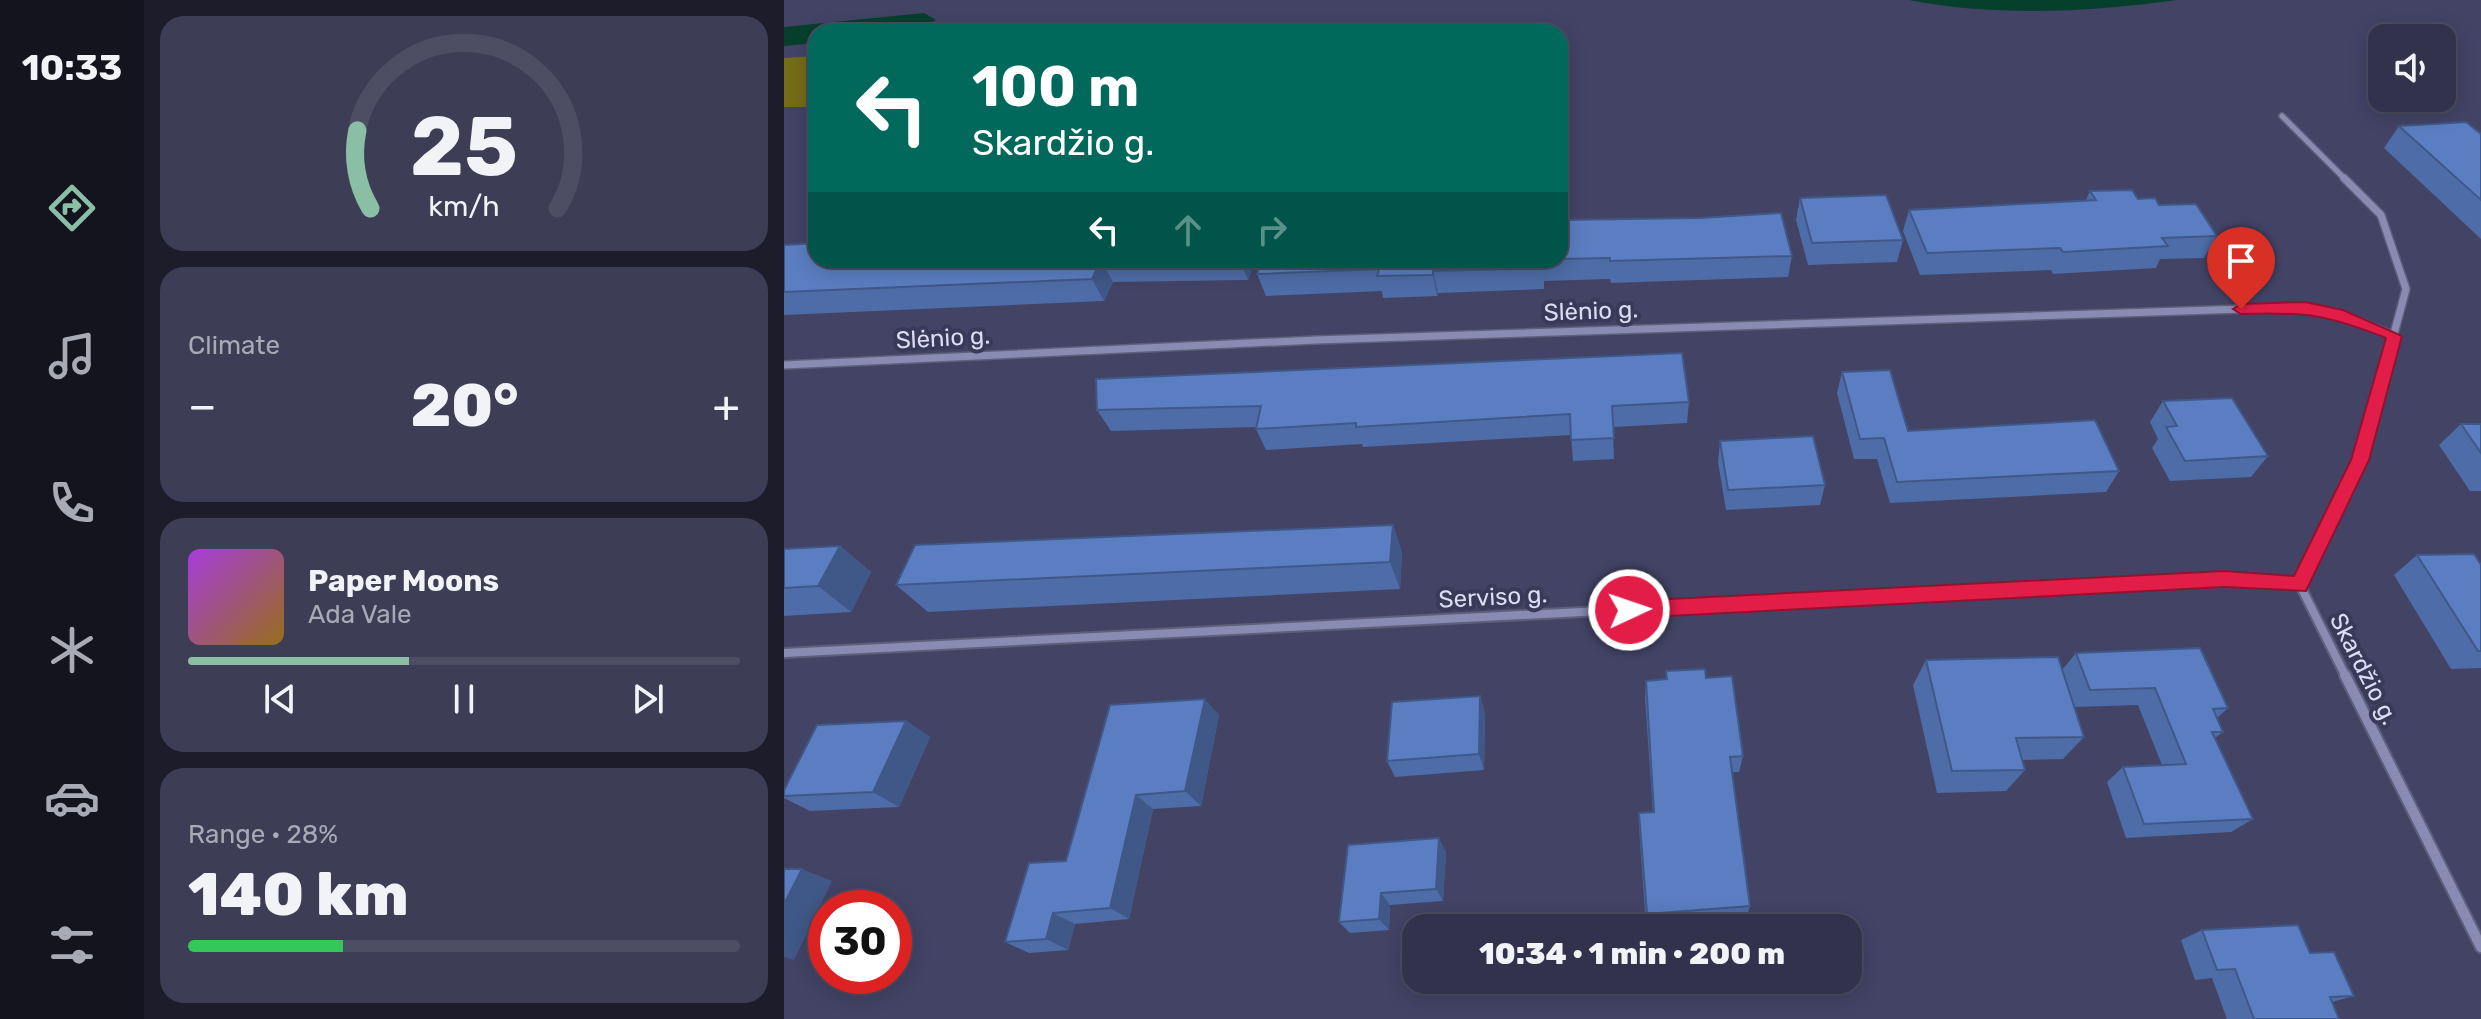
<!DOCTYPE html>
<html lang="en">
<head>
<meta charset="utf-8">
<style>
  :root { --surface:#32324c; --page:#3d3e56; --text:#f1f3f6; --muted:#a8aab5; --line:#4d4d64; --accent:#8abfa5 }
  body { margin:0; font-family:Rubik,sans-serif; background:var(--page); color:var(--text); height:100vh; display:flex; flex-direction:column; font-size:30px; white-space:nowrap }
  * { box-sizing:border-box; margin:0 }
  p { font-size:26px; color:var(--muted) }
  .icon { flex:none; width:44px; height:44px; fill:none; stroke:currentColor; stroke-width:2; stroke-linecap:round; stroke-linejoin:round }
  .map { position:relative; flex:1; overflow:hidden }
  .drawer { display:flex; flex-direction:column; gap:16px; padding:16px; background:#1c1c2a; width:640px }
  .drawer>* { flex:none }
  .hud { position:absolute; left:24px; top:24px; width:760px; height:244px; border-radius:24px; box-shadow:0 4px 20px #0003,0 0 0 2px var(--line); background:#00695c; color:#fff; overflow:hidden }
  .tools { position:absolute; left:1584px; top:24px; display:grid; gap:16px }
  .tools a { display:grid; place-items:center; width:88px; height:88px; border-radius:16px; background:var(--surface); box-shadow:0 4px 20px #0003,0 0 0 2px var(--line); font-size:40px }
  .speed { position:absolute; left:24px; top:890px; display:flex; gap:16px; font-size:40px; font-weight:700; text-align:center }
  .speed>* { display:grid; place-content:center; width:104px; height:104px; border-radius:50%; background:var(--surface); box-shadow:0 4px 20px #0003,0 0 0 2px var(--line); line-height:1 }
  .speed .limit { border:12px solid #d22; background:#fff; color:#111 }
  .pin { position:absolute; display:grid; place-items:center; width:68px; height:68px; color:#fff; margin:-82px -34px; border-radius:50% 50% 50% 0; rotate:-45deg; box-shadow:0 0 8px #0007 }
  .pin .icon { rotate:45deg }
  .me { position:absolute; width:88px; margin:-44px; rotate:87deg; stroke-linejoin:round; filter:drop-shadow(0 0 6px #0008) }
  .turn { display:flex; align-items:center; gap:28px; height:168px; padding:0 32px; font-size:36px }
  .turn .icon { width:104px; height:104px; stroke-width:2.5 }
  .turn b { display:block; font-size:56px; line-height:68px }
  .lanes { display:flex; align-items:center; height:76px; padding:0 32px; background:#0003; justify-content:center; gap:40px; direction:ltr }
  .lanes .off { opacity:.35 }
  .big { font-size:60px; font-weight:800; line-height:1.1 }
  .drawer .widget { flex:1; display:flex; flex-direction:column; justify-content:center; gap:12px; min-width:0; padding:0 28px; border-radius:24px; background:var(--page) }
  .drawer .dial { align-items:center; gap:0 }
  .dial svg { height:208px; overflow:visible; fill:none; stroke:var(--line); stroke-width:7; stroke-linecap:round; text-anchor:middle }
  .dial text { fill:var(--text); stroke:none }
  .song { display:flex; align-items:center; gap:24px }
  .cover { width:96px; height:96px; border-radius:12px; background:linear-gradient(135deg,hsl(280 70% 55%),hsl(40 70% 35%)) }
  .played { height:8px; border-radius:4px; background:linear-gradient(90deg,var(--accent) 40%,var(--line) 40%) }
  .keys { display:flex; justify-content:space-around; direction:ltr }
  .heat { display:flex; justify-content:space-between; align-items:center; font-size:44px; direction:ltr }
  .charge { height:12px; border-radius:6px; background:linear-gradient(90deg,#34c759 28%,var(--line) 0) }
  .trip { position:absolute; left:618px; top:914px; width:460px; height:80px; border-radius:24px; background:var(--surface); box-shadow:0 4px 20px #0003,0 0 0 2px var(--line); font-weight:800; line-height:80px; text-align:center }
  main { display:flex; flex:1; min-height:0 }
  .menu { display:flex; flex-direction:column; width:144px; justify-content:space-around; align-items:center; background:#14141e; color:var(--muted) }
  .menu .icon { width:56px; height:56px }
  .menu .current { color:var(--accent) }
  .menu b { font-size:36px; color:var(--text) }
  .map>svg:first-child { display:block }
</style>
</head>
<body>
<main>
<nav class="menu">
<b>10:33</b>
<svg class="icon current" aria-label="directions" viewBox="0 0 24 24"><path d="M12 3l9 9-9 9-9-9zM9 14v-3h6M13 9l2 2-2 2"/></svg>
<svg class="icon" aria-label="music" viewBox="0 0 24 24"><path d="M9 18V5l10-2v13"/><circle cx="6" cy="18" r="3"/><circle cx="16" cy="16" r="3"/></svg>
<svg class="icon" aria-label="phone" viewBox="0 0 24 24"><path d="M5 4h4l2 5-3 2q2 4 5 5l2-3 5 2v4C11 20 4 13 5 4z"/></svg>
<svg class="icon" aria-label="climate" viewBox="0 0 24 24"><path d="M12 3v18M4 7l16 10M4 17L20 7"/></svg>
<svg class="icon" aria-label="car" viewBox="0 0 24 24"><path d="M5 17H2v-5l4-1 3-4h7l3 4 3 1v5h-3M9 17h6M6 11h13"/><circle cx="7" cy="17" r="2"/><circle cx="17" cy="17" r="2"/></svg>
<svg class="icon" aria-label="filters" viewBox="0 0 24 24"><path d="M4 7h16M4 17h16"/><circle cx="9" cy="7" r="2"/><circle cx="15" cy="17" r="2"/></svg>
</nav>
<section class="drawer">
<div class="widget dial"><svg viewBox="0 0 100 80">
<path d="M14 69A42 42 0 1 1 86 69"/>
<path d="M14 69A42 42 0 0 1 9 39" stroke="#8abfa5"/>
<text x="50" y="56" font-size="32" font-weight="700">25</text>
<text x="50" y="72" font-size="11">km/h</text>
</svg></div>
<div class="widget"><p>Climate</p>
<div class="heat"><a>−</a><b class="big">20°</b><a>+</a></div>
</div>
<div class="widget">
<div class="song"><i class="cover"></i><div><b>Paper Moons</b><p>Ada Vale</p></div></div>
<div class="played"></div>
<div class="keys"><svg class="icon" aria-label="previous" viewBox="0 0 24 24"><path d="M18 5L8 12l10 7zM5 5v14"/></svg><svg class="icon" aria-label="pause" viewBox="0 0 24 24"><path d="M8 5v14M16 5v14"/></svg><svg class="icon" aria-label="next" viewBox="0 0 24 24"><path d="M6 5l10 7-10 7zM19 5v14"/></svg></div>
</div>
<div class="widget"><p>Range · 28%</p><b class="big">140 km</b><div class="charge"></div></div>
</section>
<div class="map">
<svg width="1697" height="1019" viewBox="0 0 1697 1019">
  <rect width="100%" height="100%" fill="#434366"/>
  <!-- green -->
  <path fill="#746c16" d="M 32,56 L 32,107 L 0,107 L 0,58 Z"/>
  <!-- water -->
  <g fill="#06402c">
    <path d="M 1125,0 L 1393,0 C 1305,12 1212,17 1125,0 Z"/>
    <path d="M 140,13 L 152,20 L 136,30 L 122,32 L 32,32 L 32,43 L 0,46 L 0,27 Z"/>
  </g>
  <g fill="none" stroke-linecap="round" stroke-linejoin="round">
    <!-- street-far3 casing -->
    <g stroke="#5f5f7c" stroke-width="8">
      <path id="street-far3" d="M 1498,116 L 1562,180"/>
    </g>
    <!-- street-far2 casing -->
    <g stroke="#5f5f7c" stroke-width="10">
      <g id="street-far2">
        <path d="M 1560,178 L 1597,215 L 1622,289 L 1592,401"/>
        <path d="M 0,365 L 532,340 L 1521,307 L 1554,313 L 1610,336"/>
      </g>
    </g>
    <!-- street-far1 casing -->
    <g stroke="#5f5f7c" stroke-width="12">
      <g id="street-far1">
        <path d="M 0,653 L 1440,579 L 1516,585"/>
        <path d="M 1562,677 L 1516,585 L 1576,460 L 1592,399"/>
      </g>
    </g>
    <!-- street casing -->
    <g stroke="#5f5f7c" stroke-width="14">
      <path id="street" d="M 1561,675 L 1697,947"/>
    </g>
    <!-- street-far3 -->
    <use href="#street-far3" stroke="#8a8bb2" stroke-width="5"/>
    <!-- street-far2 -->
    <use href="#street-far2" stroke="#8a8bb2" stroke-width="7"/>
    <!-- street-far1 -->
    <use href="#street-far1" stroke="#8a8bb2" stroke-width="8"/>
    <!-- street -->
    <use href="#street" stroke="#8a8bb2" stroke-width="10"/>
  </g>
  <!-- wall -->
  <g fill="#4e6ca7">
    <path d="M 1615,126 L 1697,134 L 1697,239 L 1600,148 Z"/>
    <path d="M 1306,191 L 1354,199 L 1375,205 L 1433,236 L 1420,258 L 1376,259 L 1372,268 L 1269,274 L 1267,270 L 1136,275 L 1119,231 L 1125,210 L 1302,200 Z"/>
    <path d="M 1016,198 L 1119,240 L 1113,262 L 1024,265 L 1012,220 Z"/>
    <path d="M 776,220 L 1008,256 L 1004,277 L 827,283 L 826,279 L 760,281 L 760,289 L 654,293 L 653,296 L 599,298 L 598,291 L 482,296 L 473,274 L 477,260 L 776,260 Z"/>
    <path d="M 0,245 L 32,260 L 471,260 L 464,280 L 329,282 L 320,301 L 0,315 Z"/>
    <path d="M 1058,372 L 1124,431 L 1335,471 L 1322,492 L 1106,503 L 1093,459 L 1070,459 L 1053,393 Z"/>
    <path d="M 312,379 L 905,402 L 903,423 L 829,427 L 830,459 L 789,461 L 787,435 L 579,447 L 578,444 L 482,450 L 472,429 L 472,427 L 327,431 L 313,410 Z"/>
    <path d="M 1379,401 L 1484,456 L 1467,477 L 1386,481 L 1368,448 L 1374,439 L 1366,422 Z"/>
    <path d="M 1677,424 L 1697,424 L 1697,491 L 1686,491 L 1655,445 Z"/>
    <path d="M 936,441 L 1041,485 L 1036,505 L 942,510 L 934,462 Z"/>
    <path d="M 609,525 L 618,553 L 616,589 L 144,612 L 112,585 Z"/>
    <path d="M 56,546 L 87,572 L 67,612 L 0,616 L 0,549 Z"/>
    <path d="M 1633,555 L 1697,565 L 1697,668 L 1667,669 L 1610,575 Z"/>
    <path d="M 1292,653 L 1444,708 L 1433,718 L 1439,732 L 1431,738 L 1469,819 L 1447,832 L 1342,838 L 1323,782 L 1339,767 L 1378,765 L 1354,705 L 1291,707 L 1278,670 Z"/>
    <path d="M 1142,660 L 1300,737 L 1279,759 L 1238,760 L 1241,770 L 1222,791 L 1153,793 L 1129,685 Z"/>
    <path d="M 882,671 L 922,678 L 959,756 L 955,772 L 948,772 L 966,906 L 962,918 L 862,926 L 855,827 L 855,813 L 869,812 L 861,698 L 862,681 L 882,679 Z"/>
    <path d="M 701,712 L 700,770 L 611,777 L 603,761 Z"/>
    <path d="M 435,715 L 417,806 L 369,809 L 345,919 L 291,924 L 284,950 L 245,953 L 221,942 L 282,861 Z"/>
    <path d="M 122,721 L 146,737 L 115,807 L 26,811 L 0,798 L 0,790 Z"/>
    <path d="M 564,845 L 662,852 L 659,901 L 606,905 L 605,930 L 566,933 L 555,922 Z"/>
    <path d="M 1418,930 L 1526,953 L 1570,996 L 1548,1002 L 1555,1019 L 1443,1019 L 1428,978 L 1411,980 L 1397,940 Z"/>
  </g>
  <!-- shaded-wall -->
  <g fill="#405888">
    <path d="M 317,260 L 329,282 L 320,301 L 308,279 Z"/>
    <path d="M 456,260 L 471,260 L 464,280 Z"/>
    <path d="M 649,271 L 654,293 L 653,296 L 649,275 Z"/>
    <path d="M 609,525 L 618,553 L 616,589 L 606,562 Z"/>
    <path d="M 56,546 L 87,572 L 67,612 L 34,586 Z"/>
    <path d="M 696,696 L 701,712 L 700,770 L 695,754 Z"/>
    <path d="M 421,699 L 435,715 L 417,806 L 401,791 Z"/>
    <path d="M 122,721 L 146,737 L 115,807 L 89,792 Z"/>
    <path d="M 352,795 L 369,809 L 345,919 L 326,908 Z"/>
    <path d="M 655,838 L 662,852 L 659,901 L 652,889 Z"/>
    <path d="M 18,869 L 48,881 L 10,960 L 0,957 L 0,904 Z"/>
    <path d="M 597,893 L 606,905 L 605,930 L 595,919 Z"/>
    <path d="M 269,913 L 291,924 L 284,950 L 262,939 Z"/>
  </g>
  <!-- building -->
  <g fill="#5b7ec2" stroke="#405888" stroke-width="2">
    <path d="M 1682,122 L 1697,134 L 1697,200 L 1615,126 Z"/>
    <path d="M 1348,190 L 1354,199 L 1371,198 L 1375,205 L 1412,204 L 1433,236 L 1378,238 L 1384,246 L 1279,252 L 1276,248 L 1143,253 L 1125,210 L 1312,200 L 1306,191 Z"/>
    <path d="M 1102,195 L 1119,240 L 1028,243 L 1016,198 Z"/>
    <path d="M 997,213 L 1008,256 L 826,261 L 826,258 L 776,259 L 776,220 L 916,218 Z"/>
    <path d="M 32,243 L 32,260 L 343,260 L 317,260 L 308,279 L 0,292 L 0,245 Z"/>
    <path d="M 477,260 L 758,260 L 758,268 L 649,271 L 649,275 L 593,276 L 595,269 L 473,274 Z"/>
    <path d="M 898,353 L 905,402 L 828,406 L 830,438 L 787,440 L 786,414 L 572,427 L 572,423 L 472,429 L 477,406 L 313,410 L 312,379 Z"/>
    <path d="M 1106,370 L 1124,431 L 1311,420 L 1335,471 L 1113,482 L 1100,438 L 1076,439 L 1058,372 Z"/>
    <path d="M 1448,398 L 1484,456 L 1401,461 L 1382,427 L 1393,426 L 1379,401 Z"/>
    <path d="M 1677,424 L 1697,424 L 1697,453 Z"/>
    <path d="M 1029,436 L 1041,485 L 944,490 L 936,441 Z"/>
    <path d="M 609,525 L 606,562 L 112,585 L 131,545 Z"/>
    <path d="M 56,546 L 34,586 L 0,588 L 0,549 Z"/>
    <path d="M 1690,554 L 1697,565 L 1697,651 L 1694,651 L 1633,555 Z"/>
    <path d="M 1416,648 L 1444,708 L 1429,709 L 1439,732 L 1428,732 L 1469,819 L 1360,824 L 1339,767 L 1402,764 L 1371,688 L 1306,690 L 1292,653 Z"/>
    <path d="M 1274,657 L 1300,737 L 1232,738 L 1241,770 L 1168,771 L 1142,660 Z"/>
    <path d="M 921,669 L 922,678 L 948,676 L 959,756 L 946,757 L 966,906 L 863,914 L 855,813 L 870,812 L 862,681 L 883,679 L 882,671 Z"/>
    <path d="M 696,696 L 695,754 L 603,761 L 608,702 Z"/>
    <path d="M 421,699 L 401,791 L 352,795 L 326,908 L 269,913 L 262,939 L 221,942 L 245,863 L 282,861 L 326,705 Z"/>
    <path d="M 122,721 L 89,792 L 0,796 L 0,790 L 33,725 Z"/>
    <path d="M 655,838 L 652,889 L 597,893 L 595,919 L 555,922 L 564,845 Z"/>
    <path d="M 0,869 L 18,869 L 0,904 Z"/>
    <path d="M 1514,925 L 1526,953 L 1550,952 L 1570,996 L 1546,997 L 1555,1019 L 1470,1019 L 1451,969 L 1433,970 L 1418,930 Z"/>
  </g>
  <!-- route -->
  <path fill="#e11d48" stroke="#92132f" stroke-width="2" d="M 1521,302 L 1559,310 L 1618,336 L 1585,460 L 1522,591 L 1440,587 L 845,618 L 835,610 L 845,601 L 1440,571 L 1510,576 L 1567,460 L 1602,338 C 1541,314 1522,312 1457,314 L 1449,309 L 1457,304 Z"/>
  <g text-anchor="middle" dominant-baseline="central" stroke-width="8" stroke-linejoin="round" paint-order="stroke">
    <!-- street labels -->
    <g font-size="24" fill="#dcddf2" stroke="#39395a">
      <text transform="translate(807 311) rotate(-2)">Slėnio g.</text>
      <text transform="translate(159 338) rotate(-3)">Slėnio g.</text>
      <text transform="translate(709 597) rotate(-3)">Serviso g.</text>
      <text transform="translate(1580 669) rotate(63)">Skardžio g.</text>
    </g>
  </g>
</svg>
<div class="tools">
<a><svg class="icon" aria-label="sound" viewBox="0 0 24 24"><path d="M4 9h4l5-4v14l-5-4H4zM17 9q2 3 0 6"/></svg></a>
</div>
<div class="speed"><div class="limit">30</div></div>
<div class="pin" style="left:1457px;top:309px;background:#d93025"><svg class="icon" aria-label="arrive" viewBox="0 0 24 24"><path d="M6 21V4h12l-3 4 3 4H6"/></svg></div>
<svg class="me" style="left:845px;top:610px" viewBox="-20 -20 40 40"><circle r="17" fill="#e11d48" stroke="#fff" stroke-width="3"/><path d="M0-11L8 9 0 5-8 9z" fill="#fff"/></svg>
<div class="trip">10:34 · 1 min · 200 m</div>
<div class="hud">
<div class="turn"><svg class="icon" aria-label="left" viewBox="0 0 24 24"><path d="M17 20v-9H6M10 6l-5 5 5 5"/></svg><div><b>100 m</b>Skardžio g.</div></div>
<div class="lanes"><svg class="icon" aria-label="left" viewBox="0 0 24 24"><path d="M17 20v-9H6M10 6l-5 5 5 5"/></svg><svg class="icon off" aria-label="ahead" viewBox="0 0 24 24"><path d="M12 20V5M6 11l6-6 6 6"/></svg><svg class="icon off" aria-label="right" viewBox="0 0 24 24"><path d="M7 20v-9h11M14 6l5 5-5 5"/></svg></div>
</div>
</div>
</main>
</body>
</html>
